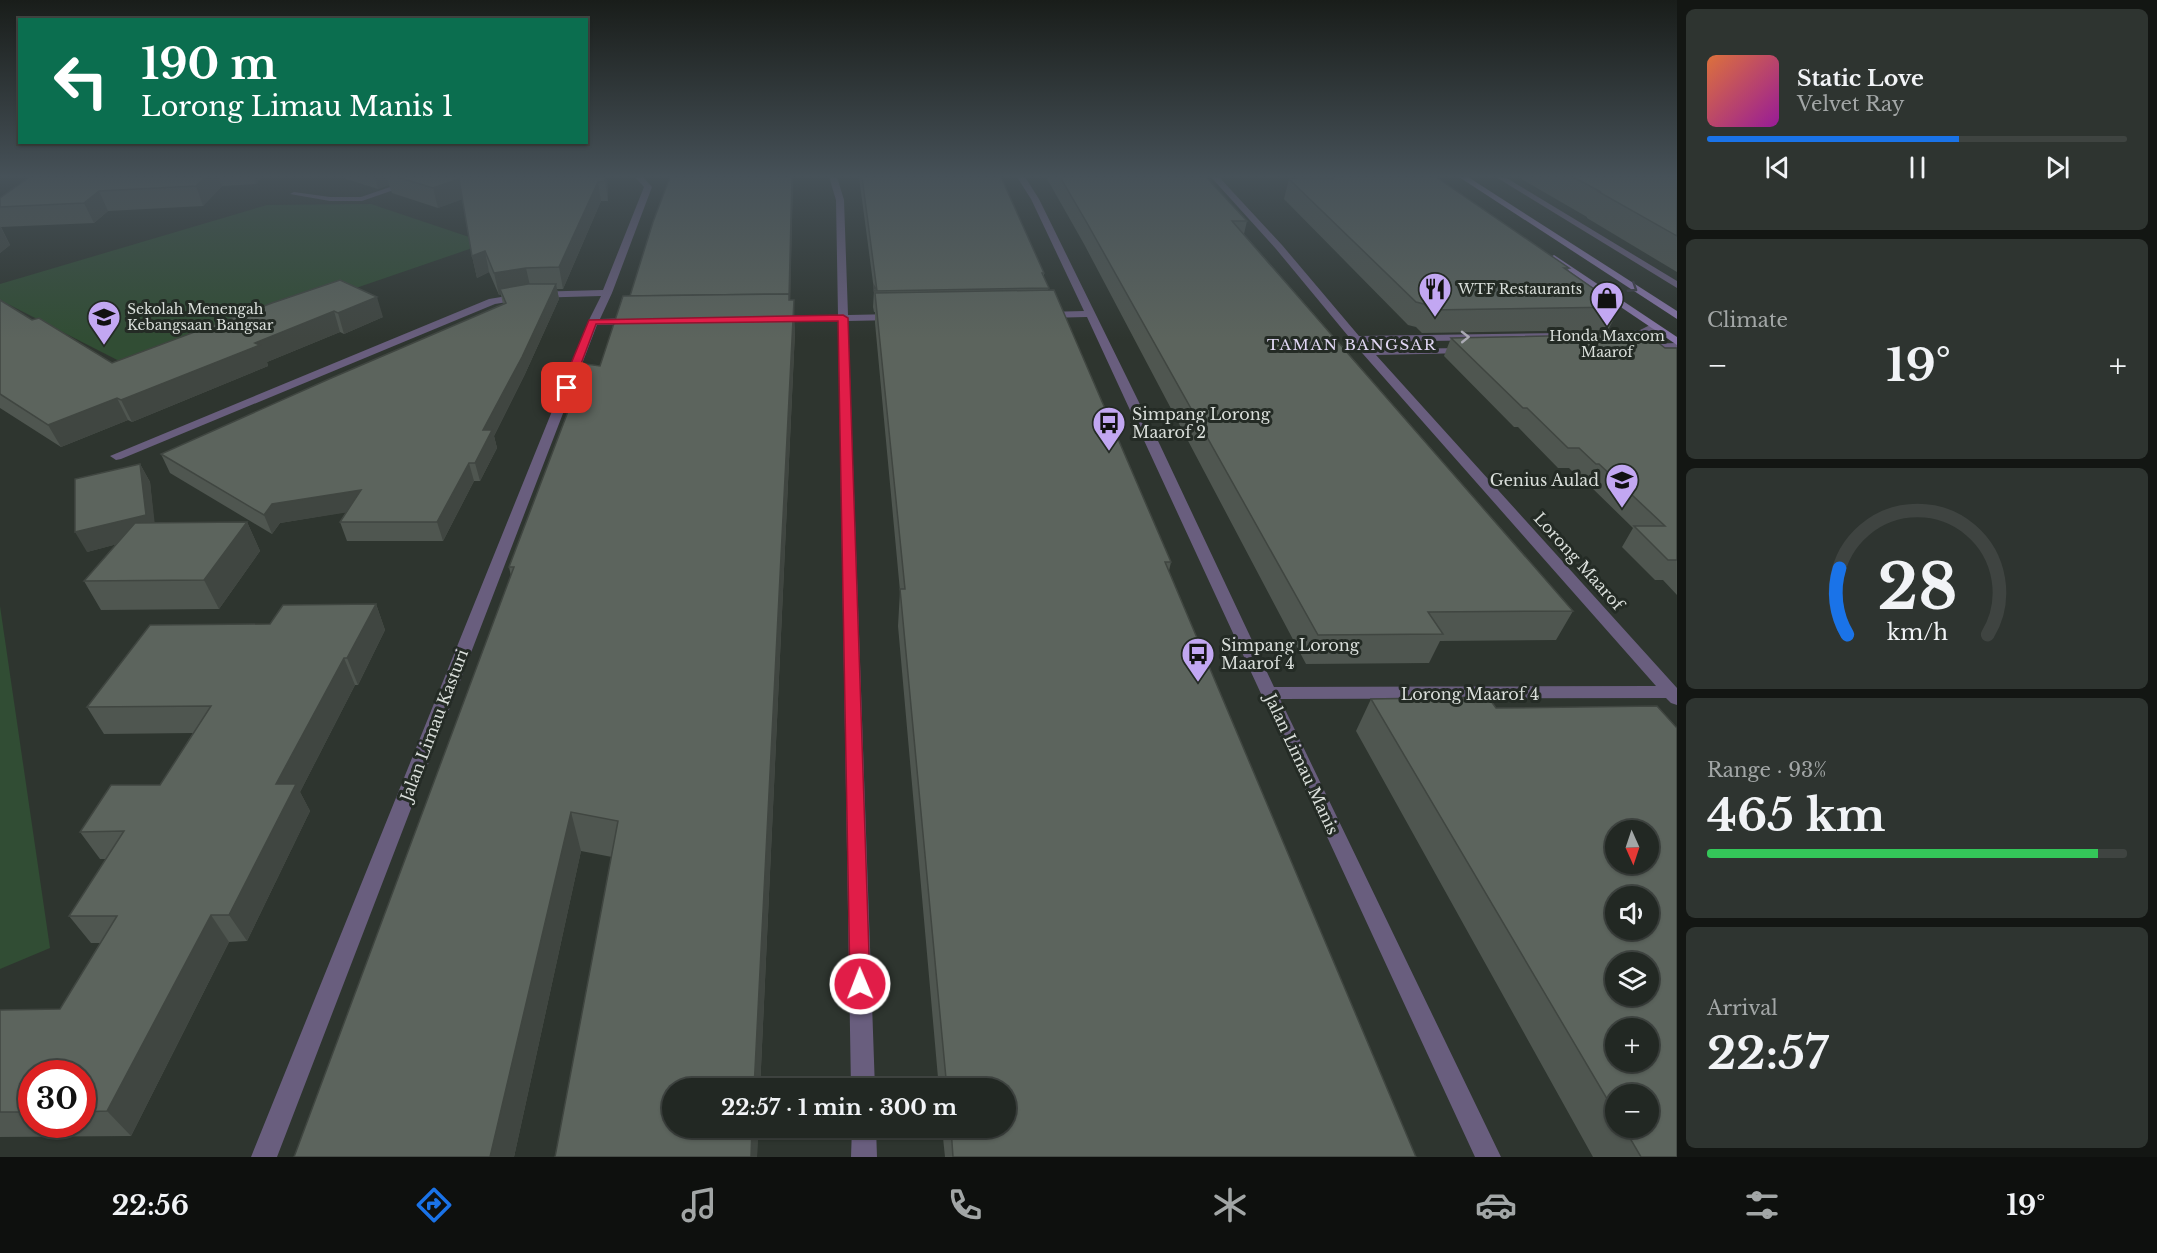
<!DOCTYPE html>
<html lang="en">
<head>
<meta charset="utf-8">
<style>
  :root { --surface:#222823; --page:#2e3430; --text:#f1f3f6; --muted:#a2a6a6; --line:#3f4441; --accent:#1a73e8 }
  body { margin:0; font-family:"Libre Baskerville",serif; background:var(--page); color:var(--text); height:100vh; display:flex; flex-direction:column; font-size:22px; white-space:nowrap }
  * { box-sizing:border-box; margin:0 }
  p { font-size:20px; color:var(--muted) }
  .icon { flex:none; width:33px; height:33px; fill:none; stroke:currentColor; stroke-width:2; stroke-linecap:round; stroke-linejoin:round }
  .map { position:relative; flex:1; overflow:hidden }
  .drawer { display:flex; flex-direction:column; gap:9px; padding:9px; background:#131613; width:480px }
  .drawer>* { flex:none }
  .guide { position:absolute; left:18px; top:18px; width:570px; height:126px; border-radius:0px; box-shadow:0 2px 4px #0004,0 0 0 2px var(--line); background:#0b6e4f; color:#fff; overflow:hidden }
  .needle { width:39px; rotate:177deg }
  .controls { position:absolute; left:1605px; top:820px; display:grid; gap:12px }
  .controls a { display:grid; place-items:center; width:54px; height:54px; border-radius:50%; background:var(--surface); box-shadow:0 2px 4px #0004,0 0 0 2px var(--line); font-size:30px }
  .speed { position:absolute; left:18px; top:1060px; display:flex; gap:12px; font-size:30px; font-weight:700; text-align:center }
  .speed>* { display:grid; place-content:center; width:78px; height:78px; border-radius:50%; background:var(--surface); box-shadow:0 2px 4px #0004,0 0 0 2px var(--line); line-height:1 }
  .speed .limit { border:9px solid #d22; background:#fff; color:#111 }
  .pin { position:absolute; display:grid; place-items:center; width:51px; height:51px; color:#fff; margin:-26px; border-radius:12px; box-shadow:0 3px 9px #0006 }
  .me { position:absolute; width:66px; margin:-33px; rotate:359deg; stroke-linejoin:round; filter:drop-shadow(0 0 4px #0008) }
  .turn { display:flex; align-items:center; gap:21px; height:126px; padding:0 24px; font-size:27px }
  .turn .icon { width:78px; height:78px; stroke-width:2.5 }
  .turn b { display:block; font-size:42px; line-height:51px }
  .big { font-size:45px; font-weight:700; line-height:1.1 }
  .drawer .tile { flex:1; display:flex; flex-direction:column; justify-content:center; gap:9px; min-width:0; padding:0 21px; border-radius:9px; background:var(--page) }
  .drawer .dial { align-items:center; gap:0 }
  .dial svg { height:156px; overflow:visible; fill:none; stroke:var(--line); stroke-width:7; stroke-linecap:round; text-anchor:middle }
  .dial text { fill:var(--text); stroke:none }
  .song { display:flex; align-items:center; gap:18px }
  .cover { width:72px; height:72px; border-radius:9px; background:linear-gradient(135deg,hsl(20 70% 55%),hsl(300 70% 35%)) }
  .played { height:6px; border-radius:3px; background:linear-gradient(90deg,var(--accent) 60%,var(--line) 60%) }
  .keys { display:flex; justify-content:space-around; direction:ltr }
  .heat { display:flex; justify-content:space-between; align-items:center; font-size:33px; direction:ltr }
  .charge { height:9px; border-radius:4px; background:linear-gradient(90deg,#34c759 93%,var(--line) 0) }
  .trip { position:absolute; left:662px; top:1078px; width:354px; height:60px; border-radius:30px; background:var(--surface); box-shadow:0 2px 4px #0004,0 0 0 2px var(--line); font-weight:700; line-height:60px; text-align:center }
  .tab-bar { display:flex; height:96px; justify-content:space-around; align-items:center; background:#0e100e; color:var(--muted) }
  .tab-bar .icon { width:42px; height:42px }
  .tab-bar .on { color:var(--accent) }
  .tab-bar b { font-size:27px; color:var(--text) }
  main { display:flex; flex:1; min-height:0 }
  .map>svg:first-child { display:block }
</style>
</head>
<body>
<main>
<div class="map">
<svg width="1677" height="1157" viewBox="0 0 1677 1157">
  <rect width="100%" height="100%" fill="#2e352f"/>
  <!-- green -->
  <g fill="#314d34">
    <path d="M 371,204 L 487,243 L 129,366 L 0,300 L 0,284 L 267,205 Z"/>
    <path d="M 0,606 L 50,948 L 0,969 Z"/>
  </g>
  <g fill="none" stroke-linecap="round" stroke-linejoin="round">
    <!-- minor -->
    <g fill="#695e7e" fill-rule="evenodd">
      <path d="M 419,177 L 431,177 L 362,201 L 330,201 L 290,194 L 294,192 L 330,197 L 361,197 Z"/>
      <path d="M 635,177 L 643,177 L 652,187 L 612,293 L 600,319 L 634,318 L 639,321 L 634,324 L 597,325 L 277,1157 L 251,1157 L 588,322 L 601,296 L 531,298 L 495,304 L 121,459 L 116,460 L 110,456 L 489,299 L 531,292 L 603,290 L 644,187 Z"/>
      <path d="M 829,177 L 837,177 L 844,200 L 848,315 L 895,314 L 900,317 L 895,320 L 848,321 L 875,1089 L 851,1089 L 838,321 L 775,322 L 770,319 L 775,316 L 838,315 L 836,200 Z"/>
      <path d="M 1017,177 L 1025,177 L 1039,199 L 1160,445 L 1274,687 L 1656,686 L 1363,354 L 1276,249 L 1211,177 L 1219,177 L 1282,245 L 1359,336 L 1563,333 L 1568,336 L 1563,339 L 1365,342 L 1371,349 L 1471,348 L 1471,352 L 1467,353 L 1376,355 L 1677,688 L 1677,705 L 1671,703 L 1666,698 L 1280,699 L 1501,1157 L 1475,1157 L 1087,317 L 1045,318 L 1040,315 L 1045,312 L 1084,311 L 1031,199 Z"/>
      <path d="M 1496,177 L 1505,177 L 1677,281 L 1677,288 Z"/>
      <path d="M 1654,323 L 1659,326 C 1649,336 1618,343 1606,335 L 1611,332 L 1640,330 Z"/>
      <path d="M 1677,343 L 1677,349 L 1644,350 L 1639,347 L 1644,344 Z"/>
      <path d="M 852,1128 L 876,1128 L 877,1157 L 851,1157 Z"/>
    </g>
    <!-- secondary -->
    <g fill="#8775a8" fill-rule="evenodd">
      <path d="M 1459,177 L 1468,177 L 1677,311 L 1677,319 Z"/>
      <path d="M 1554,255 L 1677,337 L 1677,345 L 1551,260 L 1549,258 Z"/>
    </g>
  </g>
  <!-- wall -->
  <g fill="#4f5650" fill-rule="evenodd">
    <path d="M 32,177 L 262,177 L 256,184 L 222,186 L 203,206 L 108,211 L 94,223 L 1,227 L 10,245 L 0,253 L 0,198 Z"/>
    <path d="M 340,177 L 607,177 L 608,201 L 601,201 L 563,289 L 557,289 L 559,299 L 525,374 L 494,436 L 497,448 L 480,481 L 474,481 L 443,541 L 347,541 L 340,522 L 346,512 L 280,523 L 272,534 L 170,473 L 161,454 L 503,304 L 501,295 L 499,295 L 489,272 L 477,278 L 472,256 L 462,199 L 438,208 L 392,193 L 389,185 L 378,189 Z"/>
    <path d="M 793,177 L 790,300 L 795,331 L 760,1089 L 672,1089 L 672,1128 L 758,1128 L 757,1157 L 555,1157 L 612,857 L 581,851 L 514,1157 L 511,576 L 509,567 L 600,366 L 630,296 Z"/>
    <path d="M 859,177 L 1001,177 L 1044,273 L 1044,277 L 1049,288 L 1048,290 L 1171,562 L 1169,571 L 1416,1157 L 945,1157 L 942,1128 L 1005,1128 L 1005,1089 L 939,1089 L 898,626 L 900,591 L 875,323 L 875,312 L 874,312 L 873,307 L 874,290 Z"/>
    <path d="M 1046,177 L 1206,177 L 1247,221 L 1244,234 L 1573,611 L 1556,640 L 1440,641 L 1429,663 L 1306,664 L 1084,244 Z"/>
    <path d="M 1293,177 L 1441,177 L 1440,180 L 1569,268 L 1568,270 L 1620,307 L 1608,330 L 1422,333 L 1416,327 L 1408,325 L 1284,199 L 1289,179 L 1297,179 Z"/>
    <path d="M 1518,177 L 1677,177 L 1677,272 L 1587,218 L 1587,217 Z"/>
    <path d="M 0,300 L 32,320 L 112,363 L 272,303 L 383,317 L 344,334 L 340,332 L 267,362 L 268,366 L 132,422 L 128,420 L 61,447 L 0,408 Z"/>
    <path d="M 1451,338 L 1677,348 L 1677,595 L 1663,580 L 1655,580 L 1622,547 L 1633,528 L 1588,484 L 1585,484 L 1569,468 L 1558,468 L 1518,427 L 1514,427 L 1444,356 Z"/>
    <path d="M 140,464 L 150,482 L 154,523 L 247,522 L 260,551 L 219,609 L 101,610 L 84,581 L 117,544 L 87,552 Z"/>
    <path d="M 376,604 L 385,630 L 358,685 L 355,685 L 300,792 L 310,811 L 247,941 L 229,942 L 131,1136 L 0,1137 L 0,1010 L 60,1009 L 100,943 L 91,943 L 69,916 L 106,859 L 100,859 L 80,832 L 160,785 L 193,733 L 104,734 L 87,707 L 270,624 ZM 32,1074 L 82,1074 L 82,1125 L 32,1125 Z"/>
    <path d="M 1371,699 L 1496,708 L 1677,1157 L 1593,1157 L 1356,731 ZM 1616,1095 L 1648,1128 L 1616,1128 Z"/>
  </g>
  <!-- shaded-wall -->
  <g fill="#404641">
    <path d="M 205,177 L 218,177 L 222,186 L 203,206 L 196,186 Z"/>
    <path d="M 254,177 L 262,177 L 256,184 Z"/>
    <path d="M 375,177 L 387,177 L 389,185 L 378,189 Z"/>
    <path d="M 605,177 L 607,177 L 608,201 L 605,181 Z"/>
    <path d="M 792,177 L 793,177 L 790,314 L 789,298 Z"/>
    <path d="M 459,179 L 463,199 L 438,208 L 433,188 Z"/>
    <path d="M 598,182 L 601,201 L 563,289 L 559,267 Z"/>
    <path d="M 99,191 L 108,211 L 94,223 L 84,203 Z"/>
    <path d="M 0,226 L 10,245 L 0,253 Z"/>
    <path d="M 485,251 L 489,272 L 477,278 L 472,256 Z"/>
    <path d="M 526,268 L 531,290 L 500,289 L 501,295 L 499,295 L 494,273 Z"/>
    <path d="M 556,284 L 559,299 L 525,374 L 494,436 L 497,448 L 480,481 L 475,463 L 483,430 Z"/>
    <path d="M 377,297 L 383,317 L 344,334 L 338,313 Z"/>
    <path d="M 794,300 L 795,331 L 760,1089 L 754,1089 Z"/>
    <path d="M 334,311 L 340,332 L 267,362 L 268,366 L 132,422 L 121,400 L 255,343 Z"/>
    <path d="M 117,398 L 128,420 L 61,447 L 48,425 Z"/>
    <path d="M 469,463 L 474,481 L 443,541 L 437,522 Z"/>
    <path d="M 140,464 L 150,482 L 156,534 L 87,552 L 75,532 Z"/>
    <path d="M 361,490 L 368,509 L 280,523 L 272,534 L 264,515 L 272,504 Z"/>
    <path d="M 247,522 L 260,551 L 219,609 L 204,580 Z"/>
    <path d="M 376,604 L 385,630 L 358,685 L 347,658 Z"/>
    <path d="M 344,658 L 355,685 L 300,792 L 310,811 L 247,941 L 229,915 L 276,784 Z"/>
    <path d="M 571,812 L 581,851 L 514,1157 L 490,1157 Z"/>
    <path d="M 211,915 L 229,942 L 131,1136 L 107,1111 Z"/>
    <path d="M 752,1128 L 758,1128 L 757,1157 L 751,1157 Z"/>
  </g>
  <!-- building -->
  <g fill="#5c645d" stroke="#404641" stroke-width="1.5" fill-rule="evenodd">
    <path d="M 32,177 L 205,177 L 196,186 L 99,191 L 84,203 L 0,207 L 0,198 L 28,178 Z"/>
    <path d="M 397,177 L 605,177 L 605,181 L 598,182 L 559,267 L 526,268 L 494,273 L 485,251 L 472,256 L 459,179 L 433,188 Z"/>
    <path d="M 670,177 L 792,177 L 789,298 L 789,294 L 630,296 L 653,222 Z"/>
    <path d="M 862,177 L 1001,177 L 1044,273 L 1042,273 L 1049,288 L 874,291 L 874,286 L 877,291 Z"/>
    <path d="M 1060,177 L 1206,177 L 1247,221 L 1232,221 L 1573,611 L 1428,612 L 1443,634 L 1318,635 L 1087,223 Z"/>
    <path d="M 1330,177 L 1436,177 L 1569,268 L 1564,268 L 1620,307 L 1430,310 L 1424,304 L 1416,302 L 1289,179 L 1334,179 Z"/>
    <path d="M 1573,177 L 1677,177 L 1677,236 L 1599,192 L 1601,192 Z"/>
    <path d="M 340,280 L 377,297 L 338,313 L 334,311 L 255,343 L 260,345 L 121,400 L 117,398 L 48,425 L 0,394 L 0,300 L 32,320 L 39,318 L 112,363 L 272,303 Z"/>
    <path d="M 528,284 L 556,284 L 522,357 L 483,430 L 492,430 L 475,463 L 469,463 L 437,522 L 340,522 L 361,490 L 272,504 L 264,515 L 161,454 L 329,379 L 506,303 L 500,289 Z"/>
    <path d="M 1054,290 L 1171,562 L 1165,562 L 1416,1157 L 953,1157 L 951,1128 L 1005,1128 L 1005,1089 L 947,1089 L 900,589 L 905,589 L 875,293 Z"/>
    <path d="M 789,294 L 789,300 L 794,300 L 754,1089 L 672,1089 L 672,1128 L 752,1128 L 751,1157 L 555,1157 L 618,821 L 571,812 L 490,1157 L 294,1157 L 514,567 L 509,567 L 586,364 L 600,366 L 623,296 Z"/>
    <path d="M 1647,334 L 1665,348 L 1677,348 L 1677,560 L 1668,560 L 1634,526 L 1665,526 L 1599,464 L 1596,464 L 1579,448 L 1568,448 L 1527,408 L 1523,408 L 1451,338 Z"/>
    <path d="M 140,464 L 146,515 L 75,532 L 75,479 Z"/>
    <path d="M 247,522 L 204,580 L 84,581 L 135,523 Z"/>
    <path d="M 376,604 L 347,658 L 344,658 L 276,784 L 296,784 L 229,915 L 211,915 L 107,1111 L 82,1112 L 82,1074 L 32,1074 L 32,1112 L 0,1112 L 0,1010 L 60,1009 L 117,916 L 69,916 L 124,831 L 80,832 L 111,785 L 160,785 L 211,706 L 87,707 L 150,625 L 270,624 L 283,605 Z"/>
    <path d="M 1488,697 L 1496,708 L 1657,706 L 1677,728 L 1677,1157 L 1641,1157 L 1624,1128 L 1648,1128 L 1648,1095 L 1616,1095 L 1616,1114 L 1371,699 ZM 1616,831 L 1648,831 L 1648,864 L 1616,864 ZM 1616,897 L 1648,897 L 1648,930 L 1616,930 ZM 1616,963 L 1648,963 L 1648,996 L 1616,996 ZM 1616,1029 L 1648,1029 L 1648,1062 L 1616,1062 Z"/>
  </g>
  <!-- one-way arrows -->
  <defs><path id="oneway-chevron" d="M-2-3.5L2.5 0L-2 3.5" fill="none" stroke-width="1.6" stroke-linecap="round" stroke-linejoin="round" transform="scale(1.5)"/></defs>
  <use stroke="#3d3e46" href="#oneway-chevron" transform="translate(1633 288) rotate(33)"/>
  <use stroke="#acabb5" href="#oneway-chevron" transform="translate(1465 337) rotate(-1)"/>
  <!-- sky -->
  <linearGradient id="sky" x2="0" y2="1"><stop stop-color="#191d1a"/><stop offset="0.52" stop-color="#465158"/><stop offset="1" stop-color="#465158" stop-opacity="0"/></linearGradient>
  <rect width="1677" height="339" fill="url(#sky)"/>
  <!-- route -->
  <path fill="#e11d48" stroke="#92132f" stroke-width="1.5" d="M 843,315 L 848,318 L 870,984 L 867,991 L 860,994 L 853,991 L 850,984 L 838,321 L 596,324 L 572,388 L 567,391 L 561,388 L 589,320 Z"/>
  <!-- icons -->
  <defs>
    <g id="restaurant-pin" transform="scale(1.725)"><path d="M0 17L-7.5 6A9.5 9.5 0 1 1 7.5 6Z" fill="#c2a7f2" stroke="#242b25"/><path d="M-5-6h1v4h1v-4h1v4h1v-4h1v5L-1.5 .5V6h-2V.5L-5-1ZM5-6V6H3V1.5H1.5Q1.5-4 5-6Z" fill="#111"/></g>
    <g id="shop-pin" transform="scale(1.725)"><path d="M0 17L-7.5 6A9.5 9.5 0 1 1 7.5 6Z" fill="#c2a7f2" stroke="#242b25"/><path d="M-5-2.5h2.3a2.7 3.5 0 0 1 5.4 0H5L5.5 6h-11ZM-1.5-2.5h3a1.5 2.3 0 0 0-3 0Z" fill="#111"/></g>
    <g id="school-pin" transform="scale(1.725)"><path d="M0 17L-7.5 6A9.5 9.5 0 1 1 7.5 6Z" fill="#c2a7f2" stroke="#242b25"/><path d="M0-5L7-2L0 1L-7-2ZM-4 1L0 2.5L4 1V4Q0 6-4 4Z" fill="#111"/></g>
    <g id="bus-pin" transform="scale(1.725)"><path d="M0 17L-7.5 6A9.5 9.5 0 1 1 7.5 6Z" fill="#c2a7f2" stroke="#242b25"/><path d="M-5-6H5V4H4V6H2V4H-2V6H-4V4H-5ZM-3.5-4V0h7V-4ZM-3.5 1.2v1.5H-2V1.2ZM2 1.2v1.5H3.5V1.2Z" fill="#111"/></g>
  </defs>
  <g fill-rule="evenodd">
    <use href="#restaurant-pin" x="1435" y="289"/>
    <use href="#shop-pin" x="1607" y="298"/>
    <use href="#school-pin" x="104" y="317"/>
    <use href="#bus-pin" x="1109" y="423"/>
    <use href="#school-pin" x="1622" y="480"/>
    <use href="#bus-pin" x="1198" y="654"/>
  </g>
  <g text-anchor="middle" dominant-baseline="central" stroke-width="6" stroke-linejoin="round" paint-order="stroke">
    <!-- far-poi labels -->
    <g font-size="14" fill="#d9deda" stroke="#242b25" text-anchor="start">
      <text x="1458" y="289">WTF Restaurants</text>
      <text x="127" y="309">Sekolah Menengah<tspan x="127" dy="16">Kebangsaan Bangsar</tspan></text>
      <text x="1607" y="336" text-anchor="middle">Honda Maxcom<tspan x="1607" dy="16">Maarof</tspan></text>
    </g>
    <!-- far-neighbourhood labels -->
    <g font-size="15" letter-spacing="1.5" fill="#e1d7f4" stroke="#242b25">
      <text x="1352" y="344">TAMAN BANGSAR</text>
    </g>
    <!-- poi labels -->
    <g font-size="16" fill="#d9deda" stroke="#242b25" text-anchor="start">
      <text x="1132" y="414">Simpang Lorong<tspan x="1132" dy="18">Maarof 2</tspan></text>
      <text x="1599" y="480" text-anchor="end">Genius Aulad</text>
      <text x="1221" y="645">Simpang Lorong<tspan x="1221" dy="18">Maarof 4</tspan></text>
    </g>
    <!-- street labels -->
    <g font-size="16" fill="#d9deda" stroke="#242b25">
      <text transform="translate(1579 561) rotate(48)">Lorong Maarof</text>
      <text x="1470" y="694">Lorong Maarof 4</text>
      <text transform="translate(434 725) rotate(-69)">Jalan Limau Kasturi</text>
      <text transform="translate(1302 764) rotate(65)">Jalan Limau Manis</text>
    </g>
  </g>
</svg>
<div class="controls">
<a><svg class="needle" viewBox="-14 -14 28 28"><path d="M0-13l5 13h-10z" fill="#e53935"/><path d="M0 13l5-13h-10z" fill="#a2a6a6"/></svg></a>
<a><svg class="icon" aria-label="sound" viewBox="0 0 24 24"><path d="M4 9h4l5-4v14l-5-4H4zM17 9q2 3 0 6"/></svg></a>
<a><svg class="icon" aria-label="layers" viewBox="0 0 24 24"><path d="M12 4l9 5-9 5-9-5zM3 14l9 5 9-5"/></svg></a>
<a>+</a>
<a>−</a>
</div>
<div class="speed"><div class="limit">30</div></div>
<div class="pin" style="left:567px;top:388px;background:#d93025"><svg class="icon" aria-label="arrive" viewBox="0 0 24 24"><path d="M6 21V4h12l-3 4 3 4H6"/></svg></div>
<svg class="me" style="left:860px;top:984px" viewBox="-20 -20 40 40"><circle r="17" fill="#e11d48" stroke="#fff" stroke-width="3"/><path d="M0-11L8 9 0 5-8 9z" fill="#fff"/></svg>
<div class="trip">22:57 · 1 min · 300 m</div>
<div class="guide">
<div class="turn"><svg class="icon" aria-label="left" viewBox="0 0 24 24"><path d="M17 20v-9H6M10 6l-5 5 5 5"/></svg><div><b>190 m</b>Lorong Limau Manis 1</div></div>
</div>
</div>
<section class="drawer">
<div class="tile">
<div class="song"><i class="cover"></i><div><b>Static Love</b><p>Velvet Ray</p></div></div>
<div class="played"></div>
<div class="keys"><svg class="icon" aria-label="previous" viewBox="0 0 24 24"><path d="M18 5L8 12l10 7zM5 5v14"/></svg><svg class="icon" aria-label="pause" viewBox="0 0 24 24"><path d="M8 5v14M16 5v14"/></svg><svg class="icon" aria-label="next" viewBox="0 0 24 24"><path d="M6 5l10 7-10 7zM19 5v14"/></svg></div>
</div>
<div class="tile"><p>Climate</p>
<div class="heat"><a>−</a><b class="big">19°</b><a>+</a></div>
</div>
<div class="tile dial"><svg viewBox="0 0 100 80">
<path d="M14 69A42 42 0 1 1 86 69"/>
<path d="M14 69A42 42 0 0 1 10 35" stroke="#1a73e8"/>
<text x="50" y="56" font-size="32" font-weight="700">28</text>
<text x="50" y="72" font-size="11">km/h</text>
</svg></div>
<div class="tile"><p>Range · 93%</p><b class="big">465 km</b><div class="charge"></div></div>
<div class="tile"><p>Arrival</p><b class="big">22:57</b></div>
</section>
</main>
<nav class="tab-bar">
<b>22:56</b>
<svg class="icon on" aria-label="directions" viewBox="0 0 24 24"><path d="M12 3l9 9-9 9-9-9zM9 14v-3h6M13 9l2 2-2 2"/></svg>
<svg class="icon" aria-label="music" viewBox="0 0 24 24"><path d="M9 18V5l10-2v13"/><circle cx="6" cy="18" r="3"/><circle cx="16" cy="16" r="3"/></svg>
<svg class="icon" aria-label="phone" viewBox="0 0 24 24"><path d="M5 4h4l2 5-3 2q2 4 5 5l2-3 5 2v4C11 20 4 13 5 4z"/></svg>
<svg class="icon" aria-label="climate" viewBox="0 0 24 24"><path d="M12 3v18M4 7l16 10M4 17L20 7"/></svg>
<svg class="icon" aria-label="car" viewBox="0 0 24 24"><path d="M5 17H2v-5l4-1 3-4h7l3 4 3 1v5h-3M9 17h6M6 11h13"/><circle cx="7" cy="17" r="2"/><circle cx="17" cy="17" r="2"/></svg>
<svg class="icon" aria-label="filters" viewBox="0 0 24 24"><path d="M4 7h16M4 17h16"/><circle cx="9" cy="7" r="2"/><circle cx="15" cy="17" r="2"/></svg>
<b>19°</b>
</nav>
</body>
</html>
